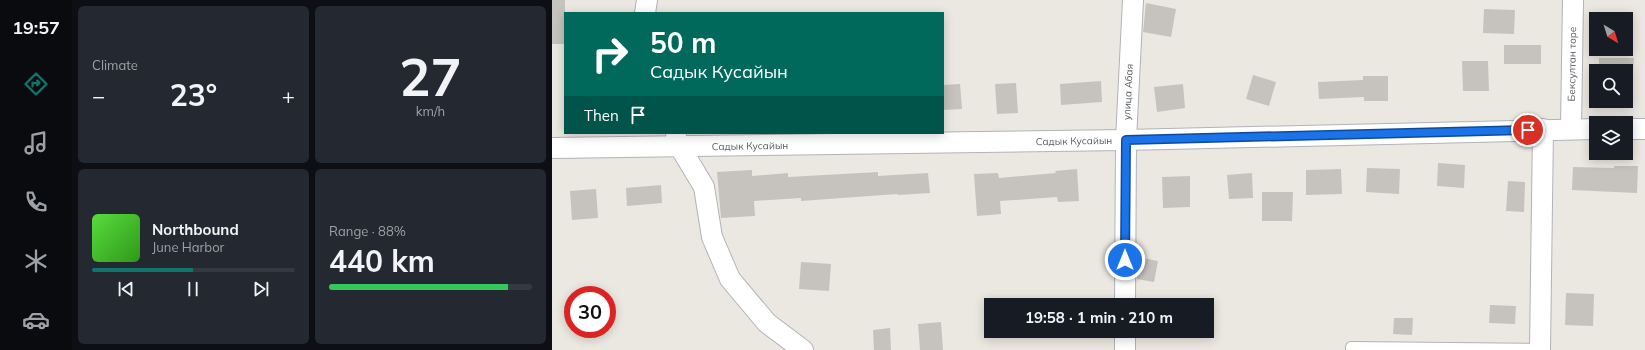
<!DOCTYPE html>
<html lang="en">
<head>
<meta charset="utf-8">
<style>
  :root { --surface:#171b24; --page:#242831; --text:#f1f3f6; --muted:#9ea1a6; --line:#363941; --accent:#0f766e }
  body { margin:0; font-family:Mulish,sans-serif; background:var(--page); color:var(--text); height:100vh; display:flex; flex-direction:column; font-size:15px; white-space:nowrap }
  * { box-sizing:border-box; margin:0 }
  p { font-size:13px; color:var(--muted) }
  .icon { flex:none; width:22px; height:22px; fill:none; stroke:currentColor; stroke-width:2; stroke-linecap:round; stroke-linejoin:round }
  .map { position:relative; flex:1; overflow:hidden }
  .drawer { display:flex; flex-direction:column; gap:6px; padding:6px; background:#0d0f14; width:480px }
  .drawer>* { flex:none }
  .hud { position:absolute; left:12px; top:12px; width:380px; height:122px; border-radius:0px; box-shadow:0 2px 10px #0003; background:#00695c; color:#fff; overflow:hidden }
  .needle { width:26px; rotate:142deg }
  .buttons { position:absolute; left:1037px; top:12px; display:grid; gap:8px }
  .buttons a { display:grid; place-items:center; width:44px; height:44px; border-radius:0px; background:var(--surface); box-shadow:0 2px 10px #0003; font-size:20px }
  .speed { position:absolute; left:12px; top:286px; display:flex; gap:8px; font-size:20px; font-weight:700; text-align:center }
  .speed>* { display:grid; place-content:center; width:52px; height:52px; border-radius:50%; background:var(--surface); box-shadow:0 2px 10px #0003; line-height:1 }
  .speed .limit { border:6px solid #d22; background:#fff; color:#111 }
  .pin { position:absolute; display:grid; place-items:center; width:34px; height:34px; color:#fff; margin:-17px; border:2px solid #fff; border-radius:50%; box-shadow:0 1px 4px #0007 }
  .me { position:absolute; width:44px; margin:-22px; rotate:0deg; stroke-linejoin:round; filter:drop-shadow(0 0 3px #0008) }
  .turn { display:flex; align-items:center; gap:14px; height:84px; padding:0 20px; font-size:18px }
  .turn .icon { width:52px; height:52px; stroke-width:2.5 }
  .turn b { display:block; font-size:28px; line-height:34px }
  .then { display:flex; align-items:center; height:38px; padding:0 20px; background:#0003; gap:8px; font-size:15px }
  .big { font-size:30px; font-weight:700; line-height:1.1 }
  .drawer .tile { flex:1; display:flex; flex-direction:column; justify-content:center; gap:6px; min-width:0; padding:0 14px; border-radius:6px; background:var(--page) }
  .drawer .dial { align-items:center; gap:0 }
  .dial b { font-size:52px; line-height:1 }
  .song { display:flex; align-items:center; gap:12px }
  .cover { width:48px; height:48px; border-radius:6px; background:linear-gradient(135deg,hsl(110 70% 55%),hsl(110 70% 35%)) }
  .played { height:4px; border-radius:2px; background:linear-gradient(90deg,var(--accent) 50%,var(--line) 50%) }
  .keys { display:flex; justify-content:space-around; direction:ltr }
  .heat { display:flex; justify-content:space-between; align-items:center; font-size:22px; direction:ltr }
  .charge { height:6px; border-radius:3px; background:linear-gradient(90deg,#34c759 88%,var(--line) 0) }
  .drawer .tiles { flex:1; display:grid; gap:6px; grid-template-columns:repeat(2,1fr) }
  .trip { position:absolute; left:432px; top:298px; width:230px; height:40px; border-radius:0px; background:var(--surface); box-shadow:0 2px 10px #0003; font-weight:700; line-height:40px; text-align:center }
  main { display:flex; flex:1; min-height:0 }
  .menu { display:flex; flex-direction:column; width:72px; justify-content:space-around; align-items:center; background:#090b0e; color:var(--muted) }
  .menu .icon { width:28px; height:28px }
  .menu .selected { color:var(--accent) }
  .menu b { font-size:18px; color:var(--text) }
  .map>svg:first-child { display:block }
</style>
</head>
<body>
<main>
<nav class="menu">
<b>19:57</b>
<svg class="icon selected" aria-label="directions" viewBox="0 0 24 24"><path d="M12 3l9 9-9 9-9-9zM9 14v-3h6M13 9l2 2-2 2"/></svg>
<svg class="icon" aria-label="music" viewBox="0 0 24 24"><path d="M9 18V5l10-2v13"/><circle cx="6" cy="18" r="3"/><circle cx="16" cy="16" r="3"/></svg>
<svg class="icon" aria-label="phone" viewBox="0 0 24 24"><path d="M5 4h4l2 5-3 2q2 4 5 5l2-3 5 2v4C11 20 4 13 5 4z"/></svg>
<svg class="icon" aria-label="climate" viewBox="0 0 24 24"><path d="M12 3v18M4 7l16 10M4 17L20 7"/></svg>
<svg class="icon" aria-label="car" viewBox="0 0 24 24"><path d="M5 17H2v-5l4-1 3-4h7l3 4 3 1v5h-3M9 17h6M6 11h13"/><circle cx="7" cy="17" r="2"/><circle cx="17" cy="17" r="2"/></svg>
</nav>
<section class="drawer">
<div class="tiles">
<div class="tile"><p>Climate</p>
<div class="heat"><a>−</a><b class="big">23°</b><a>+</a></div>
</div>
<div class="tile dial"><b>27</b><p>km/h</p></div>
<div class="tile">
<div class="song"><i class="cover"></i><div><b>Northbound</b><p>June Harbor</p></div></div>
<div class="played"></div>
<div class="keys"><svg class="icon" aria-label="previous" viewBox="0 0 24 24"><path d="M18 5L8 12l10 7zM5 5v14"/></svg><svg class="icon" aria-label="pause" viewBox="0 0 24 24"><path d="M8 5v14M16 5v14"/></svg><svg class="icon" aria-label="next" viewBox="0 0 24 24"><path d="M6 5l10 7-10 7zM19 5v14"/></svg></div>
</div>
<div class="tile"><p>Range · 88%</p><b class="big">440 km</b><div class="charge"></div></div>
</div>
</section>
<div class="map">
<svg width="1093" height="350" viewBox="0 0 1093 350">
  <rect width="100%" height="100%" fill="#ebe8e1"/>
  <!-- building -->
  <g fill="#c6c3be">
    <rect x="0" y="0" width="13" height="44"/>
    <path d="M 594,3 L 624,9 L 619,37 L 591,32 Z"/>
    <path d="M 932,9 L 963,10 L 962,34 L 931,33 Z"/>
    <rect x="952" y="45" width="37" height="19"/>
    <path d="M 1047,58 L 1082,58 L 1081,71 L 1047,71 Z"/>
    <path d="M 910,61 L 936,61 L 937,91 L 911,91 Z"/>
    <path d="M 701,75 L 724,82 L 717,106 L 694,99 Z"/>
    <path d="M 811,76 L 836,76 L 836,101 L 812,101 L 812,97 L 767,99 L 766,82 L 811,80 Z"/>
    <path d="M 549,81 L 550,102 L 509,105 L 508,84 Z"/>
    <path d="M 464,83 L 466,113 L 445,114 L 443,84 Z"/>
    <path d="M 408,84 L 410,109 L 391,110 L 391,85 Z"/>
    <path d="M 631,84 L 633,108 L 605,112 L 602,87 Z"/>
    <path d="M 886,163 L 913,165 L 912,188 L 885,186 Z"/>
    <path d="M 1062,166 L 1086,166 L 1085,193 L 1020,190 L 1021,167 L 1062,168 Z"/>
    <path d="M 815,168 L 848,169 L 847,194 L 814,192 Z"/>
    <path d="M 525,169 L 527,201 L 506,202 L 505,197 L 448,201 L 449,214 L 425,216 L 422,174 L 446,173 L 447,178 L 504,173 L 503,171 Z"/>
    <path d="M 789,169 L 790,194 L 754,195 L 754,170 Z"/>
    <path d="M 200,170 L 200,176 L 236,173 L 236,177 L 326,172 L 326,176 L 376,173 L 378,193 L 346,195 L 345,194 L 249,201 L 249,198 L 202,201 L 203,216 L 169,218 L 165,172 Z"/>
    <path d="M 700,173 L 701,198 L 677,199 L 675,175 Z"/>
    <path d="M 638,176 L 638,207 L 611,208 L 610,177 Z"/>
    <path d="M 956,181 L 973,182 L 972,212 L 954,211 Z"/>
    <path d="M 109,185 L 110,203 L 75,206 L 74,188 Z"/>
    <path d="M 44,189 L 46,218 L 20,220 L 18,191 Z"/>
    <path d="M 710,192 L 741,192 L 740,221 L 710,221 Z"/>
    <path d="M 586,257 L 606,261 L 602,282 L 585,279 Z"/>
    <path d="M 249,262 L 279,264 L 277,291 L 247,289 Z"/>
    <path d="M 1014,293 L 1042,294 L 1041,326 L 1013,325 Z"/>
    <path d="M 938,305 L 964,306 L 963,324 L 937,323 Z"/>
    <path d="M 842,318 L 861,318 L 860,335 L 841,334 Z"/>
    <path d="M 389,322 L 391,350 L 368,350 L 366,324 Z"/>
    <path d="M 338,328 L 339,350 L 322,350 L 321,330 Z"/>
  </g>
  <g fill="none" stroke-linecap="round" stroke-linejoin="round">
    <!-- service casing -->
    <g stroke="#b1b3b7" stroke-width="12">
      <path id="service" d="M 799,350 L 799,347 L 988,349"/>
    </g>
    <!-- minor casing -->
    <g stroke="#b1b3b7" stroke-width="22">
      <g id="minor">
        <path d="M 93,13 L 95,0"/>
        <path d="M 1019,129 L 1021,0"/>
        <path d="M 1074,129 L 1093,129"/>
        <path d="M 124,137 L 128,147 L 152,187 L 160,237 L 178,279 L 215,323 L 251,350"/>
        <path d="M 0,148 L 574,140 L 1044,129"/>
        <path d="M 573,305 L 574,140 L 581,0"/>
        <path d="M 573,350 L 573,331"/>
        <path d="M 988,350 L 991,129"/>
      </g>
    </g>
    <!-- service -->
    <use href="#service" stroke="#fff" stroke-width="10"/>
    <!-- minor -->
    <use href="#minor" stroke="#fff" stroke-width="20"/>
  </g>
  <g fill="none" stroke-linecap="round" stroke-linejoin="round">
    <!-- route casing -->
    <g stroke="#114b97" stroke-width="10">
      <path id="route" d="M 573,260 L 574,140 L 976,130"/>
    </g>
    <!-- route -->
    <use href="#route" stroke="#1a73e8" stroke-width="7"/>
  </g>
  <g text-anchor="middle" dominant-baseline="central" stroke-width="3.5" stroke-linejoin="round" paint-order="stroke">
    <!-- street labels -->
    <g font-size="10" fill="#595d60" stroke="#fff">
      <text transform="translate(1020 64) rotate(-89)">Бексултан торе</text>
      <text transform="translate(576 92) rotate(-87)">улица Абая</text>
      <text transform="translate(522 141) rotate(-1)">Садык Кусайын</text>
      <text transform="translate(198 146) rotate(-1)">Садык Кусайын</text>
    </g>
  </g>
</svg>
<div class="buttons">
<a><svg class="needle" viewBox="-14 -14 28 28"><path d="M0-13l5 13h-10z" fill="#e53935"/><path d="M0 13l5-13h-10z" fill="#9ea1a6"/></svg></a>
<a><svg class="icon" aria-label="search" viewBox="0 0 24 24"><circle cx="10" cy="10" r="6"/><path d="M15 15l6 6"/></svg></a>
<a><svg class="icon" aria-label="layers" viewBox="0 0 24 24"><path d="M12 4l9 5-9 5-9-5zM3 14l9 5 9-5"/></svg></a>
</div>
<div class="speed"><div class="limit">30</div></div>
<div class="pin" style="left:976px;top:130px;background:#d93025"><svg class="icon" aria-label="arrive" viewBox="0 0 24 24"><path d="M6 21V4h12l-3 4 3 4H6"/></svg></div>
<svg class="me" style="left:573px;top:260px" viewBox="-20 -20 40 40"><circle r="17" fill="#1a73e8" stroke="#fff" stroke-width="3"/><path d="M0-11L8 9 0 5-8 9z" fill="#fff"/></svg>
<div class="trip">19:58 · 1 min · 210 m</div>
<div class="hud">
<div class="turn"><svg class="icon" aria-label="right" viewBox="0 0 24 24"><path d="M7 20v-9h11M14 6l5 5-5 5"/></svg><div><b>50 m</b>Садык Кусайын</div></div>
<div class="then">Then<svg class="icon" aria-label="arrive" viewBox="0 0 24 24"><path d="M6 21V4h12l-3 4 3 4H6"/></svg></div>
</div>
</div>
</main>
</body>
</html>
